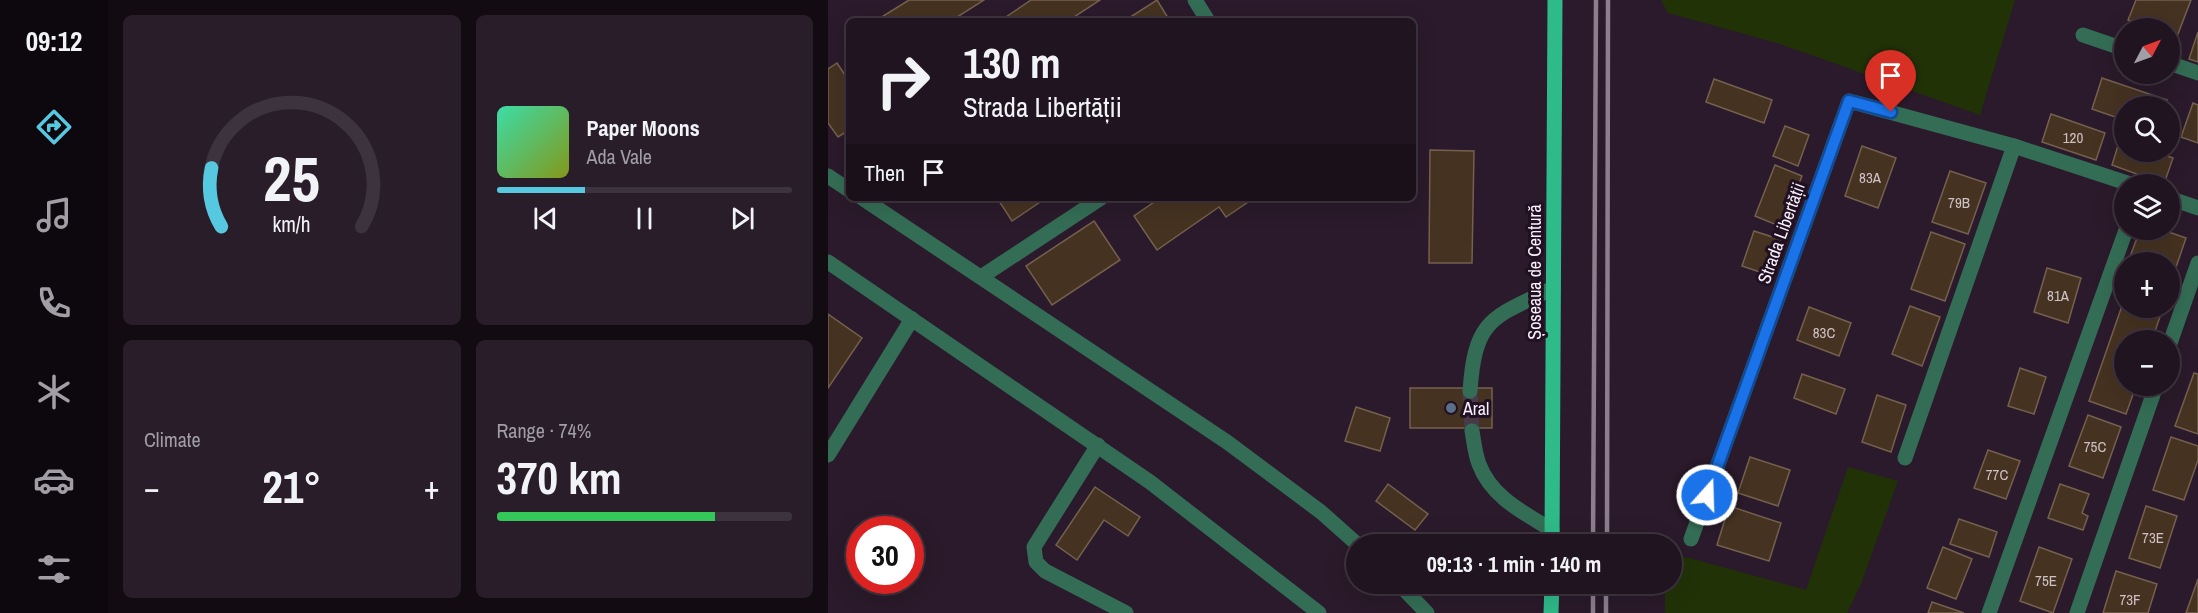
<!DOCTYPE html>
<html lang="en">
<head>
<meta charset="utf-8">
<style>
  :root { --surface:#201420; --page:#281d29; --text:#f1f3f6; --muted:#a29ea5; --line:#3d333e; --accent:#56c9e0 }
  body { margin:0; font-family:"Archivo Narrow",sans-serif; background:var(--page); color:var(--text); height:100vh; display:flex; flex-direction:column; font-size:22px; white-space:nowrap }
  * { box-sizing:border-box; margin:0 }
  p { font-size:20px; color:var(--muted) }
  .icon { flex:none; width:33px; height:33px; fill:none; stroke:currentColor; stroke-width:2; stroke-linecap:round; stroke-linejoin:round }
  .map { position:relative; flex:1; overflow:hidden }
  .drawer { display:flex; flex-direction:column; gap:15px; padding:15px; background:#120b12; width:720px }
  .drawer>* { flex:none }
  .top-card { position:absolute; left:18px; top:18px; width:570px; height:183px; border-radius:9px; box-shadow:0 6px 24px #0002,0 0 0 2px var(--line); background:#201420; color:var(--text); overflow:hidden }
  .needle { width:39px; rotate:49deg }
  .buttons { position:absolute; left:1286px; top:18px; display:grid; gap:12px }
  .buttons a { display:grid; place-items:center; width:66px; height:66px; border-radius:50%; background:var(--surface); box-shadow:0 6px 24px #0002,0 0 0 2px var(--line); font-size:30px }
  .speed { position:absolute; left:18px; top:516px; display:flex; gap:12px; font-size:30px; font-weight:700; text-align:center }
  .speed>* { display:grid; place-content:center; width:78px; height:78px; border-radius:50%; background:var(--surface); box-shadow:0 6px 24px #0002,0 0 0 2px var(--line); line-height:1 }
  .speed .limit { border:9px solid #d22; background:#fff; color:#111 }
  .pin { position:absolute; display:grid; place-items:center; width:51px; height:51px; color:#fff; margin:-62px -26px; border-radius:50% 50% 50% 0; rotate:-45deg; box-shadow:0 0 6px #0007 }
  .pin .icon { rotate:45deg }
  .me { position:absolute; width:66px; margin:-33px; rotate:20deg; stroke-linejoin:round; filter:drop-shadow(0 0 4px #0008) }
  .turn { display:flex; align-items:center; gap:21px; height:126px; padding:0 18px; font-size:27px }
  .turn .icon { width:78px; height:78px; stroke-width:2.5 }
  .turn b { display:block; font-size:42px; line-height:51px }
  .then { display:flex; align-items:center; height:57px; padding:0 18px; background:#0003; gap:12px; font-size:22px }
  .big { font-size:45px; font-weight:700; line-height:1.1 }
  .drawer .card { flex:1; display:flex; flex-direction:column; justify-content:center; gap:9px; min-width:0; padding:0 21px; border-radius:9px; background:var(--page) }
  .drawer .dial { align-items:center; gap:0 }
  .dial svg { height:156px; overflow:visible; fill:none; stroke:var(--line); stroke-width:7; stroke-linecap:round; text-anchor:middle }
  .dial text { fill:var(--text); stroke:none }
  .song { display:flex; align-items:center; gap:18px }
  .cover { width:72px; height:72px; border-radius:9px; background:linear-gradient(135deg,hsl(160 70% 55%),hsl(70 70% 35%)) }
  .played { height:6px; border-radius:3px; background:linear-gradient(90deg,var(--accent) 30%,var(--line) 30%) }
  .keys { display:flex; justify-content:space-around; direction:ltr }
  .heat { display:flex; justify-content:space-between; align-items:center; font-size:33px; direction:ltr }
  .charge { height:9px; border-radius:4px; background:linear-gradient(90deg,#34c759 74%,var(--line) 0) }
  .drawer .tiles { flex:1; display:grid; gap:15px; grid-template-columns:repeat(2,1fr) }
  .trip { position:absolute; left:518px; top:534px; width:336px; height:60px; border-radius:30px; background:var(--surface); box-shadow:0 6px 24px #0002,0 0 0 2px var(--line); font-weight:700; line-height:60px; text-align:center }
  main { display:flex; flex:1; min-height:0 }
  .tabs { display:flex; flex-direction:column; width:108px; justify-content:space-around; align-items:center; background:#0d080d; color:var(--muted) }
  .tabs .icon { width:42px; height:42px }
  .tabs .selected { color:var(--accent) }
  .tabs b { font-size:27px; color:var(--text) }
  .map>svg:first-child { display:block }
</style>
</head>
<body>
<main>
<nav class="tabs">
<b>09:12</b>
<svg class="icon selected" aria-label="directions" viewBox="0 0 24 24"><path d="M12 3l9 9-9 9-9-9zM9 14v-3h6M13 9l2 2-2 2"/></svg>
<svg class="icon" aria-label="music" viewBox="0 0 24 24"><path d="M9 18V5l10-2v13"/><circle cx="6" cy="18" r="3"/><circle cx="16" cy="16" r="3"/></svg>
<svg class="icon" aria-label="phone" viewBox="0 0 24 24"><path d="M5 4h4l2 5-3 2q2 4 5 5l2-3 5 2v4C11 20 4 13 5 4z"/></svg>
<svg class="icon" aria-label="climate" viewBox="0 0 24 24"><path d="M12 3v18M4 7l16 10M4 17L20 7"/></svg>
<svg class="icon" aria-label="car" viewBox="0 0 24 24"><path d="M5 17H2v-5l4-1 3-4h7l3 4 3 1v5h-3M9 17h6M6 11h13"/><circle cx="7" cy="17" r="2"/><circle cx="17" cy="17" r="2"/></svg>
<svg class="icon" aria-label="filters" viewBox="0 0 24 24"><path d="M4 7h16M4 17h16"/><circle cx="9" cy="7" r="2"/><circle cx="15" cy="17" r="2"/></svg>
</nav>
<section class="drawer">
<div class="tiles">
<div class="card dial"><svg viewBox="0 0 100 80">
<path d="M14 69A42 42 0 1 1 86 69"/>
<path d="M14 69A42 42 0 0 1 9 39" stroke="#56c9e0"/>
<text x="50" y="56" font-size="32" font-weight="700">25</text>
<text x="50" y="72" font-size="11">km/h</text>
</svg></div>
<div class="card">
<div class="song"><i class="cover"></i><div><b>Paper Moons</b><p>Ada Vale</p></div></div>
<div class="played"></div>
<div class="keys"><svg class="icon" aria-label="previous" viewBox="0 0 24 24"><path d="M18 5L8 12l10 7zM5 5v14"/></svg><svg class="icon" aria-label="pause" viewBox="0 0 24 24"><path d="M8 5v14M16 5v14"/></svg><svg class="icon" aria-label="next" viewBox="0 0 24 24"><path d="M6 5l10 7-10 7zM19 5v14"/></svg></div>
</div>
<div class="card"><p>Climate</p>
<div class="heat"><a>−</a><b class="big">21°</b><a>+</a></div>
</div>
<div class="card"><p>Range · 74%</p><b class="big">370 km</b><div class="charge"></div></div>
</div>
</section>
<div class="map">
<svg width="1370" height="613" viewBox="0 0 1370 613">
  <rect width="100%" height="100%" fill="#2a1a2b"/>
  <!-- green -->
  <g fill="#213207">
    <path d="M 833,0 L 1187,0 L 1152,115 L 949,43 L 840,13 Z"/>
    <path d="M 1020,467 L 1070,481 L 1033,584 L 1019,613 L 837,613 L 837,584 L 843,584 L 843,553 L 978,590 Z"/>
  </g>
  <!-- building -->
  <g fill="#453221" stroke="#75604e" stroke-width="1.5">
    <path d="M 81,0 L 156,0 L 123,21 L 54,21 L 52,18 Z"/>
    <path d="M 203,0 L 272,0 L 240,21 L 172,21 Z"/>
    <path d="M 329,0 L 342,21 L 296,21 Z"/>
    <path d="M 1308,0 L 1363,0 L 1348,39 L 1341,37 L 1341,28 L 1320,28 L 1300,20 Z"/>
    <path d="M 1370,32 L 1370,62 L 1361,59 Z"/>
    <path d="M 9,63 L 21,81 L 21,130 L 10,137 L 0,123 L 0,69 Z"/>
    <path d="M 1274,78 L 1339,100 L 1337,106 L 1296,106 L 1296,120 L 1264,109 Z"/>
    <path d="M 886,79 L 944,100 L 936,123 L 878,102 Z"/>
    <path d="M 1365,103 L 1370,105 L 1370,143 L 1353,137 Z"/>
    <path d="M 1223,114 L 1277,133 L 1268,160 L 1214,142 Z"/>
    <path d="M 957,126 L 981,135 L 970,166 L 945,156 Z"/>
    <path d="M 1292,139 L 1296,141 L 1296,152 L 1327,152 L 1345,158 L 1336,184 L 1284,165 Z"/>
    <path d="M 1034,146 L 1068,158 L 1050,208 L 1017,196 Z"/>
    <path d="M 602,150 L 646,151 L 644,263 L 601,263 Z"/>
    <path d="M 947,165 L 974,176 L 954,227 L 927,216 Z"/>
    <path d="M 1122,171 L 1158,183 L 1140,234 L 1104,222 Z"/>
    <path d="M 169,198 L 218,198 L 184,221 Z"/>
    <path d="M 332,198 L 426,198 L 398,217 L 391,207 L 329,250 L 306,216 Z"/>
    <path d="M 266,221 L 292,260 L 224,305 L 198,266 Z"/>
    <path d="M 1312,230 L 1335,230 L 1358,238 L 1345,276 L 1341,275 L 1341,262 L 1300,262 Z"/>
    <path d="M 926,231 L 957,241 L 944,276 L 914,266 Z"/>
    <path d="M 1103,232 L 1137,244 L 1117,301 L 1083,289 Z"/>
    <path d="M 1219,268 L 1253,278 L 1240,323 L 1206,312 Z"/>
    <path d="M 1296,300 L 1296,308 L 1335,308 L 1324,340 L 1296,340 L 1296,386 L 1308,386 L 1298,414 L 1261,401 Z"/>
    <path d="M 1082,306 L 1112,317 L 1094,366 L 1064,354 Z"/>
    <path d="M 981,307 L 1023,323 L 1011,356 L 969,340 Z"/>
    <path d="M 0,314 L 34,338 L 0,388 Z"/>
    <path d="M 1192,368 L 1218,377 L 1206,414 L 1180,406 Z"/>
    <path d="M 1366,373 L 1370,374 L 1370,434 L 1347,426 Z"/>
    <path d="M 974,374 L 1017,389 L 1008,414 L 966,398 Z"/>
    <rect x="582" y="388" width="82" height="40"/>
    <path d="M 1049,395 L 1078,405 L 1063,452 L 1034,442 Z"/>
    <path d="M 528,407 L 562,418 L 552,451 L 517,441 Z"/>
    <path d="M 1260,415 L 1293,427 L 1275,478 L 1241,466 Z"/>
    <path d="M 1343,437 L 1370,446 L 1370,460 L 1356,500 L 1325,490 Z"/>
    <path d="M 1160,450 L 1192,461 L 1178,499 L 1146,488 Z"/>
    <path d="M 922,457 L 962,470 L 950,506 L 910,493 Z"/>
    <path d="M 560,484 L 600,514 L 587,530 L 548,501 Z"/>
    <path d="M 1232,484 L 1261,494 L 1254,513 L 1260,516 L 1255,530 L 1220,518 Z"/>
    <path d="M 267,487 L 312,517 L 300,536 L 276,520 L 249,560 L 228,545 Z"/>
    <path d="M 901,506 L 953,523 L 941,561 L 889,545 Z"/>
    <path d="M 1318,506 L 1349,516 L 1332,568 L 1301,558 Z"/>
    <path d="M 1131,519 L 1169,532 L 1161,557 L 1122,544 Z"/>
    <path d="M 1115,547 L 1144,559 L 1128,599 L 1099,588 Z"/>
    <path d="M 1211,547 L 1244,559 L 1225,613 L 1192,601 Z"/>
    <path d="M 1288,571 L 1329,584 L 1320,613 L 1275,613 Z"/>
    <path d="M 1370,579 L 1370,613 L 1358,613 Z"/>
    <path d="M 1104,602 L 1136,613 L 1100,613 Z"/>
  </g>
  <g fill="none" stroke-linecap="round" stroke-linejoin="round">
    <!-- minor-tunnel -->
    <path stroke="#493a4a" stroke-width="15" stroke-dasharray="15 8" stroke-linecap="butt" d="M 642,391 L 644,431"/>
    <!-- minor -->
    <g stroke="#346d55" stroke-width="15">
      <path d="M 367,0 L 380,21"/>
      <path d="M 1255,35 L 1296,49"/>
      <path d="M 1341,63 L 1370,73"/>
      <path d="M 0,176 L 21,190"/>
      <path d="M 34,198 L 399,442 L 493,512 L 529,544"/>
      <path d="M 1341,198 L 1370,208"/>
      <path d="M 0,262 L 322,482 L 491,613"/>
      <path d="M 153,277 L 273,198"/>
      <path d="M 1341,346 L 1370,263"/>
      <path d="M 642,391 C 647,318 664,318 725,288"/>
      <path d="M 644,431 C 646,442 647,454 651,464 C 663,497 696,513 724,530"/>
      <path d="M 270,445 L 206,547 L 208,562 L 217,571 L 298,613"/>
      <path d="M 0,455 L 84,319"/>
      <path d="M 1077,458 L 1186,146"/>
      <path d="M 863,539 L 1021,101 L 1186,146 L 1302,184"/>
      <path d="M 571,584 L 599,613"/>
      <path d="M 1161,613 L 1298,230"/>
      <path d="M 1249,613 L 1328,386"/>
    </g>
    <!-- major -->
    <g stroke="#2fba89" stroke-width="15">
      <path d="M 724,544 L 727,0"/>
      <path d="M 723,613 L 724,584"/>
    </g>
    <!-- rail -->
    <g stroke="#8c7e8d" stroke-width="4.5">
      <path d="M 765,544 L 768,0"/>
      <path d="M 779,544 L 780,0"/>
      <path d="M 765,613 L 765,584"/>
      <path d="M 778,613 L 778,584"/>
    </g>
  </g>
  <g fill="none" stroke-linecap="round" stroke-linejoin="round">
    <!-- route casing -->
    <g stroke="#114b97" stroke-width="15">
      <path id="route" d="M 879,495 L 1021,101 L 1063,112"/>
    </g>
    <!-- route -->
    <use href="#route" stroke="#1a73e8" stroke-width="10"/>
  </g>
  <!-- markers -->
  <circle fill="#5c6f8a" stroke="#201122" stroke-width="2" cx="623" cy="408" r="6"/>
  <g text-anchor="middle" dominant-baseline="central" stroke-width="6" stroke-linejoin="round" paint-order="stroke">
    <!-- number labels -->
    <g font-size="15" fill="#cec0c5">
      <text x="1245" y="137">120</text>
      <text x="1042" y="177">83A</text>
      <text x="1131" y="202">79B</text>
      <text x="1230" y="295">81A</text>
      <text x="996" y="332">83C</text>
      <text x="1267" y="446">75C</text>
      <text x="1169" y="474">77C</text>
      <text x="1325" y="537">73E</text>
      <text x="1218" y="580">75E</text>
      <text x="1302" y="599">73F</text>
    </g>
    <!-- street labels -->
    <g font-size="18" fill="#fbf0fc" stroke="#201122">
      <text transform="translate(953 233) rotate(-70)">Strada Libertății</text>
      <text transform="translate(706 272) rotate(-90)">Șoseaua de Centură</text>
    </g>
    <!-- poi labels -->
    <g font-size="18" fill="#fbf0fc" stroke="#201122" text-anchor="start">
      <text x="635" y="408">Aral</text>
    </g>
  </g>
</svg>
<div class="buttons">
<a><svg class="needle" viewBox="-14 -14 28 28"><path d="M0-13l5 13h-10z" fill="#e53935"/><path d="M0 13l5-13h-10z" fill="#a29ea5"/></svg></a>
<a><svg class="icon" aria-label="search" viewBox="0 0 24 24"><circle cx="10" cy="10" r="6"/><path d="M15 15l6 6"/></svg></a>
<a><svg class="icon" aria-label="layers" viewBox="0 0 24 24"><path d="M12 4l9 5-9 5-9-5zM3 14l9 5 9-5"/></svg></a>
<a>+</a>
<a>−</a>
</div>
<div class="speed"><div class="limit">30</div></div>
<div class="pin" style="left:1063px;top:112px;background:#d93025"><svg class="icon" aria-label="arrive" viewBox="0 0 24 24"><path d="M6 21V4h12l-3 4 3 4H6"/></svg></div>
<svg class="me" style="left:879px;top:495px" viewBox="-20 -20 40 40"><circle r="17" fill="#1a73e8" stroke="#fff" stroke-width="3"/><path d="M0-11L8 9 0 5-8 9z" fill="#fff"/></svg>
<div class="trip">09:13 · 1 min · 140 m</div>
<div class="top-card">
<div class="turn"><svg class="icon" aria-label="right" viewBox="0 0 24 24"><path d="M7 20v-9h11M14 6l5 5-5 5"/></svg><div><b>130 m</b>Strada Libertății</div></div>
<div class="then">Then<svg class="icon" aria-label="arrive" viewBox="0 0 24 24"><path d="M6 21V4h12l-3 4 3 4H6"/></svg></div>
</div>
</div>
</main>
</body>
</html>
